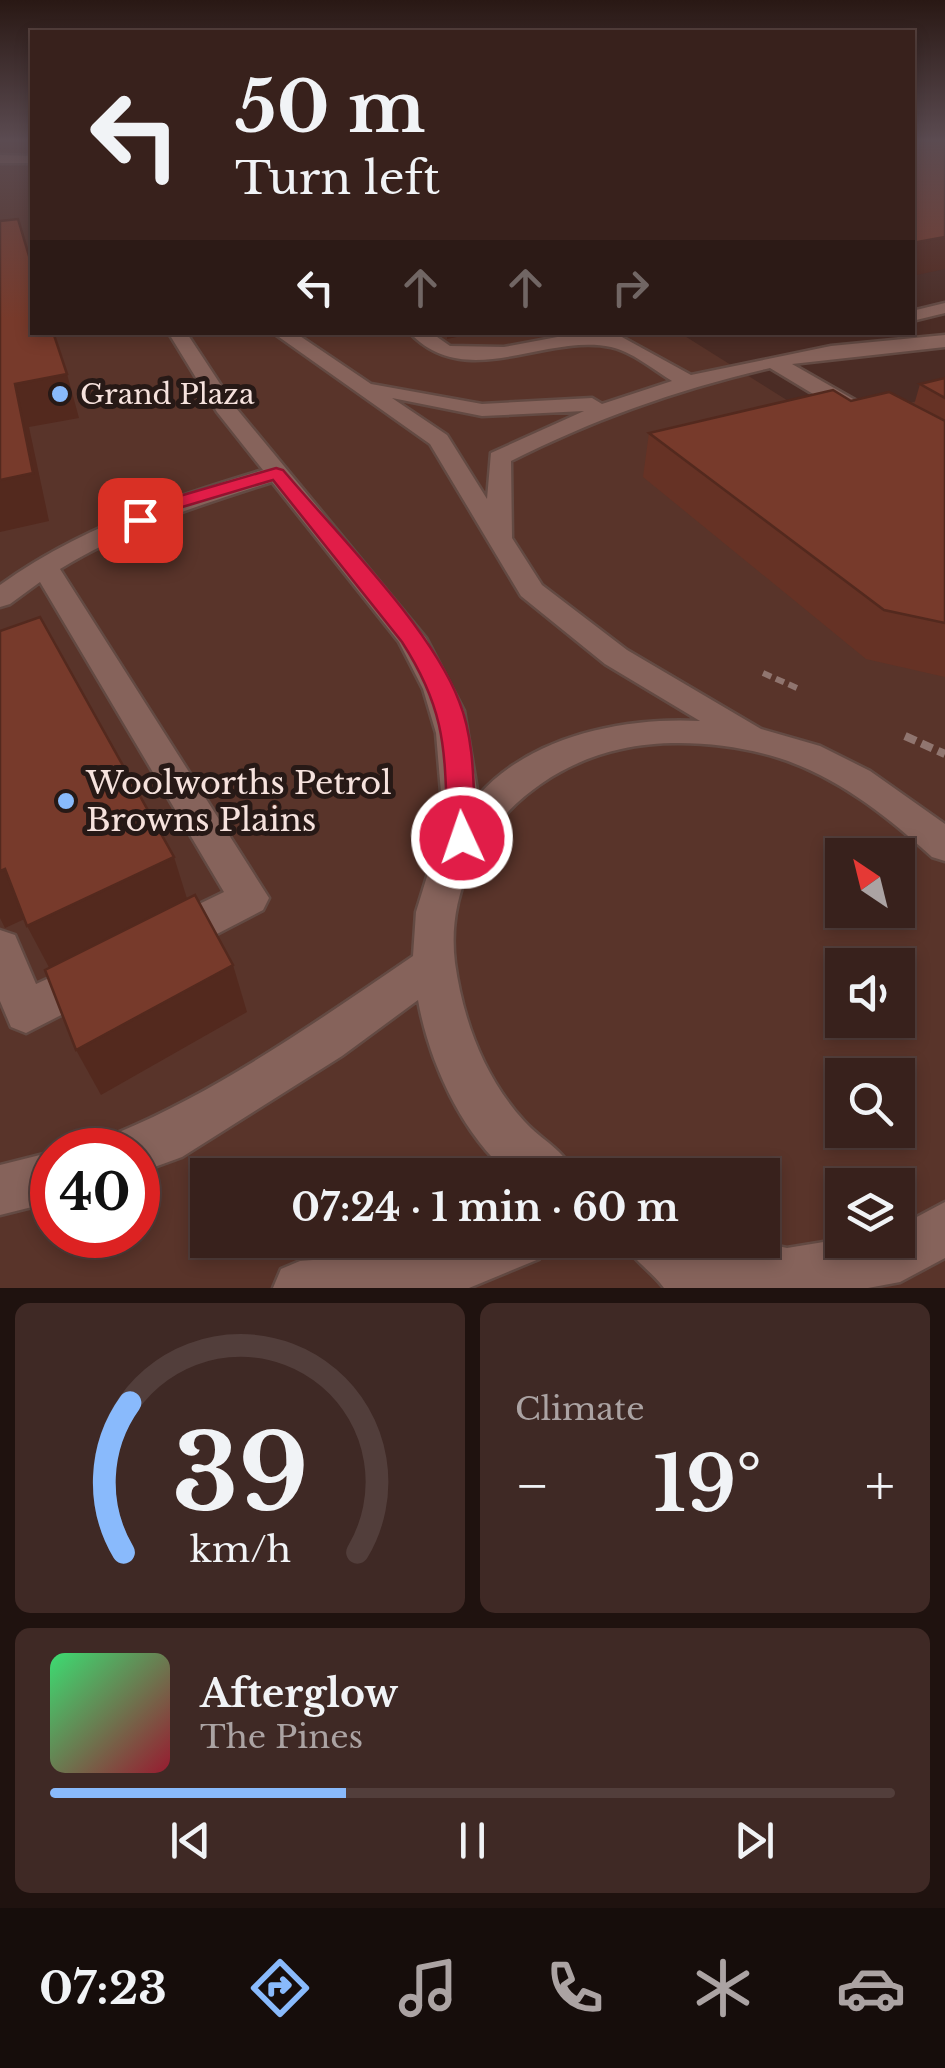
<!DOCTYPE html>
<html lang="en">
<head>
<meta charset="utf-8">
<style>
  :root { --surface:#38211c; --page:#3f2925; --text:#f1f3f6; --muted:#aba3a3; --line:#523e3b; --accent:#89bafc }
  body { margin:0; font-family:"Libre Baskerville",serif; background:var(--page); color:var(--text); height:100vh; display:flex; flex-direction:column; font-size:38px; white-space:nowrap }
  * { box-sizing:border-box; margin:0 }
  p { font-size:32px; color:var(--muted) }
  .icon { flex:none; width:55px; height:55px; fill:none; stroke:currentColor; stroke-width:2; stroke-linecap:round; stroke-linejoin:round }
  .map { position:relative; height:1288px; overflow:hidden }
  .side { display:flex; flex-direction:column; gap:15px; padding:15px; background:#1f120f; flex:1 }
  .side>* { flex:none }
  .top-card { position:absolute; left:30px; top:30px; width:885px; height:305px; border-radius:0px; box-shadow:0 5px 15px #0003,0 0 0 2px var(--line); background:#38211c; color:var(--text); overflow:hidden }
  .needle { width:65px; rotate:325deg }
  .tools { position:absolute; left:825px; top:838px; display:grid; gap:20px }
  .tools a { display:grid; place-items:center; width:90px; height:90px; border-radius:0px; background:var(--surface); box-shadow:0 5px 15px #0003,0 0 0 2px var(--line); font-size:50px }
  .speed { position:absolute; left:30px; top:1128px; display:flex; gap:20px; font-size:50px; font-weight:700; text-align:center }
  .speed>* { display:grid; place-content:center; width:130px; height:130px; border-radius:50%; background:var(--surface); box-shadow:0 5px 15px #0003,0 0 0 2px var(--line); line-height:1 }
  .speed .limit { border:15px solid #d22; background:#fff; color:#111 }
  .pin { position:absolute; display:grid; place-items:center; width:85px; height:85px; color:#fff; margin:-42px; border-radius:20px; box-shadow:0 5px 15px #0006 }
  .me { position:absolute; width:110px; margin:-55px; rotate:357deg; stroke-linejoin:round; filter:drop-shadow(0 0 8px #0008) }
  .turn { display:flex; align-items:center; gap:35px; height:210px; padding:0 40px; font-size:45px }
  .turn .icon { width:130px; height:130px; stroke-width:2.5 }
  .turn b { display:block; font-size:70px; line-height:85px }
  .lanes { display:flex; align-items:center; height:95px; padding:0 40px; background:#0003; justify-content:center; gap:50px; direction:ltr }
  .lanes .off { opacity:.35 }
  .big { font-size:75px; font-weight:700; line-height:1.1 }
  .side .widget { flex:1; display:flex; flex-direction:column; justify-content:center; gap:15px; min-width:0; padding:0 35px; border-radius:15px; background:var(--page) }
  .side .dial { align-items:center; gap:0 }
  .dial svg { height:260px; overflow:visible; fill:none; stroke:var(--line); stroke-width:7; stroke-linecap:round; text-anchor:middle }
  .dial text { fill:var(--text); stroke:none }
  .song { display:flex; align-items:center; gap:30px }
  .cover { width:120px; height:120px; border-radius:15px; background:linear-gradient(135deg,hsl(140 70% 55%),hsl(350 70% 35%)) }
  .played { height:10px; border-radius:5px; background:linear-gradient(90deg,var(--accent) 35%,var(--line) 35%) }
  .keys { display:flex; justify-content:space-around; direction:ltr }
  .heat { display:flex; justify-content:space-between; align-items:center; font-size:55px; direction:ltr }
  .side .tiles { flex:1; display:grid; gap:15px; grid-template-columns:1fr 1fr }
  .widget:last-child { grid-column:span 2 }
  .trip { position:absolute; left:190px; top:1158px; width:590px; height:100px; border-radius:0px; background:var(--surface); box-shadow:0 5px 15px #0003,0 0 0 2px var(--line); font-weight:700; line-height:100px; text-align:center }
  .menu { display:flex; height:160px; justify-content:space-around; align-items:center; background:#160d0b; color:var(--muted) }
  .menu .icon { width:70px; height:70px }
  .menu .selected { color:var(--accent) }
  .menu b { font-size:45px; color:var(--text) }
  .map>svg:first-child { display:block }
</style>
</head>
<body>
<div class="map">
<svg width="945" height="1288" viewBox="0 0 945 1288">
  <rect width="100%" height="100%" fill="#4b2c25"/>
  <!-- built -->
  <path fill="#59342a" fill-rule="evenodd" d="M 0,139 L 32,139 L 32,332 L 680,333 L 825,424 L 945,394 L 945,1288 L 0,1288 ZM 842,855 L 898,855 L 898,910 L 842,910 ZM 842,965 L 898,965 L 898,1020 L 842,1020 ZM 842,1075 L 898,1075 L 898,1130 L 842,1130 ZM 52,1150 L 138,1150 L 138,1235 L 52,1235 ZM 208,1175 L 762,1175 L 762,1240 L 208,1240 ZM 842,1185 L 898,1185 L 898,1240 L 842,1240 Z"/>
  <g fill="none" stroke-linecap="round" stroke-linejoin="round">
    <!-- minor casing -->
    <g stroke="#634a43" stroke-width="5">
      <g id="minor">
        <path d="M 0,155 L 32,156 L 32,163 L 0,163 Z"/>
        <path d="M 945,303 L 945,313 L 912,321 L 912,311 Z"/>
        <path d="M 168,332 L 186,332 L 236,408 L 426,638 L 464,711 L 478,796 C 530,736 624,717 700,721 L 605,664 L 521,596 L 430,444 L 272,332 L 294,332 L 371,384 L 482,404 L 592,398 L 602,404 L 672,381 C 654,370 631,351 611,347 C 544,333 466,393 409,332 L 430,332 L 450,346 L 504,347 L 584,332 L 620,336 L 691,375 L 831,346 L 945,335 L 945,347 L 792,364 L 869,408 L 872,413 L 869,418 L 853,418 L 770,368 C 679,389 594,419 511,461 L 512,538 L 542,585 L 627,650 L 761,729 L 820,746 L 870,771 L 945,824 L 945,861 L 932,857 C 887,816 838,777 779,758 C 731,743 670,738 621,749 C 523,770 442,859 455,963 C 463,1020 484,1077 524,1121 C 542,1141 564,1149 575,1175 L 511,1175 C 462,1135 429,1062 418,1000 L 342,1056 L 182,1157 L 138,1173 L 138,1150 L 109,1150 L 117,1133 C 222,1089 319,1020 413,956 L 416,912 L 429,870 L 445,840 L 436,733 L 423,689 L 399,642 L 272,482 C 199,505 125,529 60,569 L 269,898 L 263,910 L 186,950 L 172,955 L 158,950 L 151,937 L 158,924 L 224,892 L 40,582 L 10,604 L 0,607 L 0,585 C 79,528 170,498 263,470 L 217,412 ZM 392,398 L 482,416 L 584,411 L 491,453 L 487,499 L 447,435 Z"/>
        <path d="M 0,930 L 15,935 L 36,984 L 91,959 L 106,964 L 112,978 L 106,992 L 26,1033 L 11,1027 L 0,1001 Z"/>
        <path d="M 52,1152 L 52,1202 L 0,1215 L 0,1165 Z"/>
        <path d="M 945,1202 L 945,1258 L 900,1282 L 868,1288 L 664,1288 C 650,1269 633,1262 624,1240 L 748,1240 L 787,1248 L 842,1239 L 898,1240 L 898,1227 Z"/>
        <path d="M 456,1240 L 546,1240 L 539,1259 L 469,1288 L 273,1288 L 281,1269 L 300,1261 L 429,1251 Z"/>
      </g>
    </g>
    <!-- path-far1 -->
    <path stroke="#90756f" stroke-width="6" stroke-dasharray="9 5" stroke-linecap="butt" d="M 763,673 L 797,688"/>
    <!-- path -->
    <path stroke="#90756f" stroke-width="8" stroke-dasharray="12 6" stroke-linecap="butt" d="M 905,736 L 945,754"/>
    <!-- minor -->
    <use href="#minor" fill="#86635b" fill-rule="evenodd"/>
  </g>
  <!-- wall -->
  <path fill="#663225" d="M 945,378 L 945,677 L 866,659 L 643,477 L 649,433 L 914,405 L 920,384 Z"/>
  <!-- shaded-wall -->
  <g fill="#53291e">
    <path d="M 945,237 L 945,269 L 912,276 L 912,243 Z"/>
    <path d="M 447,332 L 482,332 L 447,339 Z"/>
    <path d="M 67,374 L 79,418 L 29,427 L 49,521 L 0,532 L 0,480 L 15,384 Z"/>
    <path d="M 174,857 L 189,905 L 52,973 L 27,926 Z"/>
    <path d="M 5,869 L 29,917 L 5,928 L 0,918 L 0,871 Z"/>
    <path d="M 233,965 L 247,1012 L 101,1095 L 76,1050 Z"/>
  </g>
  <!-- building -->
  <g fill="#773a2b" stroke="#53291e" stroke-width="2.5">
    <path d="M 912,139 L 945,139 L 945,237 L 912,243 Z"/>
    <path d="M 18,219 L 32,266 L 32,332 L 53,332 L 67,374 L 15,384 L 33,473 L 0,480 L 0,221 Z"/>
    <path d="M 945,378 L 945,398 L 920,384 Z"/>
    <path d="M 833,390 L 851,401 L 889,392 L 945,421 L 945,623 L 884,610 L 649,433 Z"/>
    <path d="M 40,617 L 174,857 L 27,926 L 5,869 L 0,871 L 0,631 Z"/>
    <path d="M 195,895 L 233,965 L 76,1050 L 45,970 Z"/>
  </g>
  <!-- sky -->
  <linearGradient id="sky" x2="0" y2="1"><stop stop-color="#291814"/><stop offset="0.44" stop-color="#5b4b51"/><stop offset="1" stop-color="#5b4b51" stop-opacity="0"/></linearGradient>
  <rect width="945" height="319" fill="url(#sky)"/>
  <!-- route -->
  <path fill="#e11d48" stroke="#92132f" stroke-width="2.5" d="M 276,468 L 283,470 C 335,532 431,627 459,701 C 476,743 473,793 476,838 L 472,845 L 462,849 L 452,845 L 448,838 C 444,754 449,715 402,642 L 273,480 L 179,508 L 140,525 L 130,520 L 166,500 Z"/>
  <!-- markers -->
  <g fill="#89bafc" stroke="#271916" stroke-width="4">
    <circle cx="60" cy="394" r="10"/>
    <circle cx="66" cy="801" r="10"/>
  </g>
  <g text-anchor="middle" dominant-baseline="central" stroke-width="10" stroke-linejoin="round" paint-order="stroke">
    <!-- far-poi labels -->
    <g font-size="28" fill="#f6e2dd" stroke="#271916" text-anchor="start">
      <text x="80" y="394">Grand Plaza</text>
    </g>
    <!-- poi labels -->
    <g font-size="32" fill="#f6e2dd" stroke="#271916" text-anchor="start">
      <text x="86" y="783">Woolworths Petrol<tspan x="86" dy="37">Browns Plains</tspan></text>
    </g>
  </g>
</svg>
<div class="tools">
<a><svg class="needle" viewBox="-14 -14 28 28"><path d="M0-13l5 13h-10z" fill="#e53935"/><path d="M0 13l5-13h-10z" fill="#aba3a3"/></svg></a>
<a><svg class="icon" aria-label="sound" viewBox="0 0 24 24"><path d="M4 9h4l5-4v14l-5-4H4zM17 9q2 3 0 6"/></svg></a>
<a><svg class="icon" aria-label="search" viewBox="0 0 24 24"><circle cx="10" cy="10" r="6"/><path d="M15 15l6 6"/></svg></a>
<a><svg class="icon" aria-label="layers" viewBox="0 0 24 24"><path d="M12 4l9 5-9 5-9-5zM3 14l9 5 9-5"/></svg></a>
</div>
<div class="speed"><div class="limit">40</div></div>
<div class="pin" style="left:140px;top:520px;background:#d93025"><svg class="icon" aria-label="arrive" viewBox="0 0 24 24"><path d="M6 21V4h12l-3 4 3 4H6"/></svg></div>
<svg class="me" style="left:462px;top:838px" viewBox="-20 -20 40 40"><circle r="17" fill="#e11d48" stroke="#fff" stroke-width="3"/><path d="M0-11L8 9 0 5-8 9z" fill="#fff"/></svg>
<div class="trip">07:24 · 1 min · 60 m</div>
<div class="top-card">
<div class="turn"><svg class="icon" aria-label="left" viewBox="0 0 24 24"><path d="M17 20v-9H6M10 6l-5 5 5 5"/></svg><div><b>50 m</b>Turn left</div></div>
<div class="lanes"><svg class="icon" aria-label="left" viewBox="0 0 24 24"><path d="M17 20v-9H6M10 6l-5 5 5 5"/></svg><svg class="icon off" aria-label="ahead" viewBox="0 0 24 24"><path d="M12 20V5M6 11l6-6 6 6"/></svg><svg class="icon off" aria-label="ahead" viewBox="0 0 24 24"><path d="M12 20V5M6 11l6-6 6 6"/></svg><svg class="icon off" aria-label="right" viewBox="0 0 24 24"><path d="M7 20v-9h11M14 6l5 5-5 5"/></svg></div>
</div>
</div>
<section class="side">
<div class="tiles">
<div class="widget dial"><svg viewBox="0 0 100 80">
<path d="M14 69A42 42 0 1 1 86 69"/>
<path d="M14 69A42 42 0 0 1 16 23" stroke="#89bafc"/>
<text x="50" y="56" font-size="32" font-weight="700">39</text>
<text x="50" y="72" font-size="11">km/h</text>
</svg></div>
<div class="widget"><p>Climate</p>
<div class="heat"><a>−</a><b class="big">19°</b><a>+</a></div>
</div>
<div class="widget">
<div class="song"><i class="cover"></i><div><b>Afterglow</b><p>The Pines</p></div></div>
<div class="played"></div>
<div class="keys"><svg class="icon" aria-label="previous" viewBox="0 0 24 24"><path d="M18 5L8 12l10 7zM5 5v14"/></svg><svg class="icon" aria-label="pause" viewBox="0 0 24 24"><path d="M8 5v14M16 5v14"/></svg><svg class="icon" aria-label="next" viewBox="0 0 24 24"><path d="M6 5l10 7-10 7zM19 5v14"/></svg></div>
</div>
</div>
</section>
<nav class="menu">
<b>07:23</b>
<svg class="icon selected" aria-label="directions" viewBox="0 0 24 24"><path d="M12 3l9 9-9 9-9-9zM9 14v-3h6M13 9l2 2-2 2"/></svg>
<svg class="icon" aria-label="music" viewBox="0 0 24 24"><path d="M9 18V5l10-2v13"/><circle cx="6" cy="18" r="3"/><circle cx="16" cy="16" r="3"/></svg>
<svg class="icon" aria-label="phone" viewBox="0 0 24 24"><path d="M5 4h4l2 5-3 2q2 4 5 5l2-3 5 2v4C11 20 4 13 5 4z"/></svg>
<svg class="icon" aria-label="climate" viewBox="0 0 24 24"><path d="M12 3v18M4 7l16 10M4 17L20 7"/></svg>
<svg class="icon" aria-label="car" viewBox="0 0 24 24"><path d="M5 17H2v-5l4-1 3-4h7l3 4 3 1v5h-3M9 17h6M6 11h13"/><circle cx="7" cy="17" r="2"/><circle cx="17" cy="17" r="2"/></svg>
</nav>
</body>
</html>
